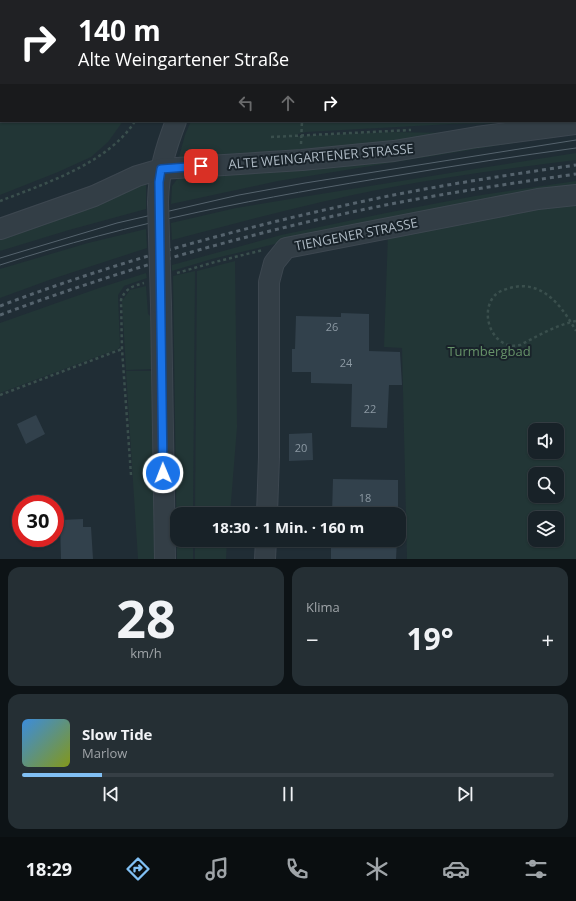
<!DOCTYPE html>
<html lang="de">
<head>
<meta charset="utf-8">
<style>
  :root { --surface:#182228; --page:#252f34; --text:#f1f3f6; --muted:#9fa4a8; --line:#363f45; --accent:#81c0f4 }
  body { margin:0; font-family:"Open Sans",sans-serif; background:var(--page); color:var(--text); height:100vh; display:flex; flex-direction:column; font-size:15px; white-space:nowrap }
  * { box-sizing:border-box; margin:0 }
  p { font-size:13px; color:var(--muted) }
  .icon { flex:none; width:22px; height:22px; fill:none; stroke:currentColor; stroke-width:2; stroke-linecap:round; stroke-linejoin:round }
  .map { position:relative; height:559px; overflow:hidden }
  .drawer { display:flex; flex-direction:column; gap:8px; padding:8px; background:#0d1316; flex:1 }
  .drawer>* { flex:none }
  .top-card { position:absolute; left:0px; top:0px; width:576px; height:122px; box-shadow:0 1px 3px #0004,0 0 0 1px var(--line); background:#202124; color:#fff; overflow:hidden }
  .tools { position:absolute; left:528px; top:423px; display:grid; gap:8px }
  .tools a { display:grid; place-items:center; width:36px; height:36px; border-radius:8px; background:var(--surface); box-shadow:0 1px 3px #0004,0 0 0 1px var(--line); font-size:20px }
  .speed { position:absolute; left:12px; top:495px; display:flex; gap:8px; font-size:20px; font-weight:700; text-align:center }
  .speed>* { display:grid; place-content:center; width:52px; height:52px; border-radius:50%; background:var(--surface); box-shadow:0 1px 3px #0004,0 0 0 1px var(--line); line-height:1 }
  .speed .limit { border:6px solid #d22; background:#fff; color:#111 }
  .pin { position:absolute; display:grid; place-items:center; width:34px; height:34px; color:#fff; margin:-17px; border-radius:8px; box-shadow:0 2px 6px #0006 }
  .me { position:absolute; width:44px; margin:-22px; rotate:359deg; stroke-linejoin:round; filter:drop-shadow(0 0 3px #0008) }
  .turn { display:flex; align-items:center; gap:14px; height:84px; padding:0 12px; font-size:18px }
  .turn .icon { width:52px; height:52px; stroke-width:2.5 }
  .turn b { display:block; font-size:28px; line-height:34px }
  .lanes { display:flex; align-items:center; height:38px; padding:0 12px; background:#0003; justify-content:center; gap:20px; direction:ltr }
  .lanes .off { opacity:.35 }
  .big { font-size:30px; font-weight:700; line-height:1.1 }
  .drawer .widget { flex:1; display:flex; flex-direction:column; justify-content:center; gap:6px; min-width:0; padding:0 14px; border-radius:12px; background:var(--page) }
  .drawer .dial { align-items:center; gap:0 }
  .dial b { font-size:52px; line-height:1 }
  .song { display:flex; align-items:center; gap:12px }
  .cover { width:48px; height:48px; border-radius:6px; background:linear-gradient(135deg,hsl(210 70% 55%),hsl(70 70% 35%)) }
  .played { height:4px; border-radius:2px; background:linear-gradient(90deg,var(--accent) 15%,var(--line) 15%) }
  .keys { display:flex; justify-content:space-around; direction:ltr }
  .heat { display:flex; justify-content:space-between; align-items:center; font-size:22px; direction:ltr }
  .drawer .tiles { flex:1; display:grid; gap:8px; grid-template-columns:1fr 1fr }
  .widget:last-child { grid-column:span 2 }
  .trip { position:absolute; left:170px; top:507px; width:236px; height:40px; border-radius:12px; background:var(--surface); box-shadow:0 1px 3px #0004,0 0 0 1px var(--line); font-weight:700; line-height:40px; text-align:center }
  .tab-bar { display:flex; height:64px; justify-content:space-around; align-items:center; background:#0a0e10; color:var(--muted) }
  .tab-bar .icon { width:28px; height:28px }
  .tab-bar .active { color:var(--accent) }
  .tab-bar b { font-size:18px; color:var(--text) }
  .map>svg:first-child { display:block }
</style>
</head>
<body>
<div class="map">
<svg width="576" height="559" viewBox="0 0 576 559">
  <rect width="100%" height="100%" fill="#202d35"/>
  <!-- green -->
  <g fill="#223636" fill-rule="evenodd">
    <path d="M 0,0 L 199,0 L 1,1 L 1,121 L 123,121 L 108,142 L 91,157 L 58,172 L 0,195 Z"/>
    <path d="M 191,121 L 529,121 L 510,123 L 451,124 L 306,132 L 298,134 L 298,136 L 389,132 L 450,133 L 449,137 L 202,161 L 179,157 L 185,135 Z"/>
    <path d="M 551,137 L 278,181 L 171,204 L 172,186 L 178,178 Z"/>
    <path d="M 576,153 L 576,160 C 513,168 449,176 387,188 C 315,202 243,221 172,240 L 171,223 L 236,208 L 290,199 L 487,167 Z"/>
    <path d="M 146,181 L 146,209 L 69,230 L 0,251 L 0,233 Z"/>
    <path d="M 576,181 L 576,190 L 341,228 L 212,259 L 172,271 L 172,265 L 281,235 L 386,213 L 475,196 Z"/>
    <path d="M 576,201 L 576,559 L 407,559 L 402,348 L 384,347 L 388,233 ZM 535,430 L 557,430 L 557,452 L 535,452 ZM 535,474 L 557,474 L 557,496 L 535,496 ZM 535,518 L 557,518 L 557,540 L 535,540 Z"/>
    <path d="M 146,229 L 147,248 L 52,279 L 0,298 L 0,269 L 88,243 Z"/>
    <path d="M 235,261 L 237,427 L 230,514 L 195,514 L 197,271 Z"/>
    <path d="M 195,271 L 193,514 L 177,514 L 177,540 L 193,540 L 193,559 L 177,559 L 173,276 Z"/>
    <path d="M 146,273 L 147,278 L 124,286 L 118,295 L 120,346 L 118,349 L 0,393 L 0,323 L 99,288 Z"/>
    <path d="M 146,286 L 148,314 L 152,318 L 154,369 L 126,370 L 122,301 L 130,290 Z"/>
    <path d="M 126,371 L 154,371 L 159,559 L 138,559 Z"/>
    <path d="M 195,540 L 227,540 L 226,559 L 195,559 Z"/>
  </g>
  <!-- building -->
  <g fill="#32414c">
    <path d="M 341,313 L 369,314 L 369,351 L 400,352 L 402,385 L 389,385 L 387,428 L 351,427 L 352,384 L 311,383 L 311,372 L 292,372 L 292,349 L 295,349 L 296,316 L 341,317 Z"/>
    <path d="M 36,415 L 45,434 L 26,444 L 17,424 Z"/>
    <path d="M 312,433 L 313,460 L 289,461 L 289,434 Z"/>
    <path d="M 333,479 L 398,480 L 398,514 L 332,514 Z"/>
    <path d="M 83,519 L 83,527 L 91,527 L 93,559 L 61,559 L 60,520 Z"/>
    <path d="M 331,540 L 397,540 L 396,559 L 331,559 Z"/>
  </g>
  <g fill="none" stroke-linecap="round" stroke-linejoin="round">
    <!-- minor casing -->
    <g stroke="#3d4750" stroke-width="22">
      <g id="minor">
        <path d="M 244,1 L 245,0"/>
        <path d="M 158,202 C 159,170 165,150 176,121"/>
        <path d="M 0,229 L 94,196 L 137,176 L 161,169 L 302,160 L 394,151 L 477,137 L 576,124"/>
        <path d="M 161,305 L 165,559"/>
        <path d="M 267,514 L 269,457 L 269,282 L 274,263 L 286,248 L 538,199 L 576,195"/>
        <path d="M 265,559 L 266,540"/>
      </g>
    </g>
    <!-- path -->
    <g stroke="#3a4f4d" stroke-width="2.5" stroke-dasharray="3 3" stroke-linecap="butt">
      <path d="M 207,1 L 208,0"/>
      <path d="M 323,1 L 323,0"/>
      <path d="M 271,137 L 411,130"/>
      <path d="M 301,144 L 302,121"/>
      <path d="M 0,201 C 44,184 109,163 135,121"/>
      <path d="M 177,273 L 215,262 L 263,250"/>
      <path d="M 576,321 C 556,325 538,336 520,345 C 495,351 480,318 492,299 C 496,292 503,290 510,288 C 542,279 562,306 576,331"/>
      <path d="M 0,395 L 122,349"/>
      <path d="M 131,475 L 122,349 L 121,300 C 125,289 132,286 144,283"/>
    </g>
    <!-- minor -->
    <use href="#minor" stroke="#333e46" stroke-width="20"/>
    <!-- tram -->
    <g stroke="#55636d" stroke-width="1">
      <path d="M 0,258 L 117,223 L 239,195 L 305,183 L 576,140"/>
      <path d="M 0,265 C 131,222 264,197 400,175 C 459,165 517,156 576,148"/>
    </g>
    <!-- rail -->
    <g stroke="#55636d" stroke-width="3" stroke-dasharray="4 4" stroke-linecap="butt">
      <path d="M 0,306 C 121,260 247,226 374,199 C 441,185 508,175 576,165"/>
      <path d="M 0,315 C 120,270 245,234 371,208 C 439,194 507,184 576,174"/>
    </g>
    <!-- minor-bridge casing -->
    <g stroke="#3d4750" stroke-width="22" stroke-linecap="butt">
      <path id="minor-bridge" d="M 158,202 L 161,305"/>
    </g>
    <!-- minor-bridge -->
    <use href="#minor-bridge" stroke="#333e46" stroke-width="20"/>
  </g>
  <g fill="none" stroke-linecap="round" stroke-linejoin="round">
    <!-- route casing -->
    <g stroke="#114b97" stroke-width="10">
      <path id="route" d="M 163,473 L 159,182 L 161,169 L 201,166"/>
    </g>
    <!-- route -->
    <use href="#route" stroke="#1a73e8" stroke-width="7"/>
  </g>
  <g text-anchor="middle" dominant-baseline="central" stroke-width="4" stroke-linejoin="round" paint-order="stroke">
    <!-- number labels -->
    <g font-size="11" fill="#8c99a3">
      <text x="332" y="326">26</text>
      <text x="346" y="362">24</text>
      <text x="370" y="408">22</text>
      <text x="301" y="447">20</text>
      <text x="365" y="497">18</text>
    </g>
    <!-- street labels -->
    <g font-size="13" fill="#adb9c3" stroke="#19232a">
      <text transform="translate(321 156) rotate(-5)">ALTE WEINGARTENER STRASSE</text>
      <text transform="translate(356 234) rotate(-11)">TIENGENER STRASSE</text>
    </g>
    <!-- park labels -->
    <g font-size="13" fill="#669269" stroke="#19232a">
      <text x="489" y="351">Turmbergbad</text>
    </g>
  </g>
</svg>
<div class="tools">
<a><svg class="icon" aria-label="sound" viewBox="0 0 24 24"><path d="M4 9h4l5-4v14l-5-4H4zM17 9q2 3 0 6"/></svg></a>
<a><svg class="icon" aria-label="search" viewBox="0 0 24 24"><circle cx="10" cy="10" r="6"/><path d="M15 15l6 6"/></svg></a>
<a><svg class="icon" aria-label="layers" viewBox="0 0 24 24"><path d="M12 4l9 5-9 5-9-5zM3 14l9 5 9-5"/></svg></a>
</div>
<div class="speed"><div class="limit">30</div></div>
<div class="pin" style="left:201px;top:166px;background:#d93025"><svg class="icon" aria-label="arrive" viewBox="0 0 24 24"><path d="M6 21V4h12l-3 4 3 4H6"/></svg></div>
<svg class="me" style="left:163px;top:473px" viewBox="-20 -20 40 40"><circle r="17" fill="#1a73e8" stroke="#fff" stroke-width="3"/><path d="M0-11L8 9 0 5-8 9z" fill="#fff"/></svg>
<div class="trip">18:30 · 1 Min. · 160 m</div>
<div class="top-card">
<div class="turn"><svg class="icon" aria-label="right" viewBox="0 0 24 24"><path d="M7 20v-9h11M14 6l5 5-5 5"/></svg><div><b>140 m</b>Alte Weingartener Straße</div></div>
<div class="lanes"><svg class="icon off" aria-label="left" viewBox="0 0 24 24"><path d="M17 20v-9H6M10 6l-5 5 5 5"/></svg><svg class="icon off" aria-label="ahead" viewBox="0 0 24 24"><path d="M12 20V5M6 11l6-6 6 6"/></svg><svg class="icon" aria-label="right" viewBox="0 0 24 24"><path d="M7 20v-9h11M14 6l5 5-5 5"/></svg></div>
</div>
</div>
<section class="drawer">
<div class="tiles">
<div class="widget dial"><b>28</b><p>km/h</p></div>
<div class="widget"><p>Klima</p>
<div class="heat"><a>−</a><b class="big">19°</b><a>+</a></div>
</div>
<div class="widget">
<div class="song"><i class="cover"></i><div><b>Slow Tide</b><p>Marlow</p></div></div>
<div class="played"></div>
<div class="keys"><svg class="icon" aria-label="previous" viewBox="0 0 24 24"><path d="M18 5L8 12l10 7zM5 5v14"/></svg><svg class="icon" aria-label="pause" viewBox="0 0 24 24"><path d="M8 5v14M16 5v14"/></svg><svg class="icon" aria-label="next" viewBox="0 0 24 24"><path d="M6 5l10 7-10 7zM19 5v14"/></svg></div>
</div>
</div>
</section>
<nav class="tab-bar">
<b>18:29</b>
<svg class="icon active" aria-label="directions" viewBox="0 0 24 24"><path d="M12 3l9 9-9 9-9-9zM9 14v-3h6M13 9l2 2-2 2"/></svg>
<svg class="icon" aria-label="music" viewBox="0 0 24 24"><path d="M9 18V5l10-2v13"/><circle cx="6" cy="18" r="3"/><circle cx="16" cy="16" r="3"/></svg>
<svg class="icon" aria-label="phone" viewBox="0 0 24 24"><path d="M5 4h4l2 5-3 2q2 4 5 5l2-3 5 2v4C11 20 4 13 5 4z"/></svg>
<svg class="icon" aria-label="climate" viewBox="0 0 24 24"><path d="M12 3v18M4 7l16 10M4 17L20 7"/></svg>
<svg class="icon" aria-label="car" viewBox="0 0 24 24"><path d="M5 17H2v-5l4-1 3-4h7l3 4 3 1v5h-3M9 17h6M6 11h13"/><circle cx="7" cy="17" r="2"/><circle cx="17" cy="17" r="2"/></svg>
<svg class="icon" aria-label="filters" viewBox="0 0 24 24"><path d="M4 7h16M4 17h16"/><circle cx="9" cy="7" r="2"/><circle cx="15" cy="17" r="2"/></svg>
</nav>
</body>
</html>
